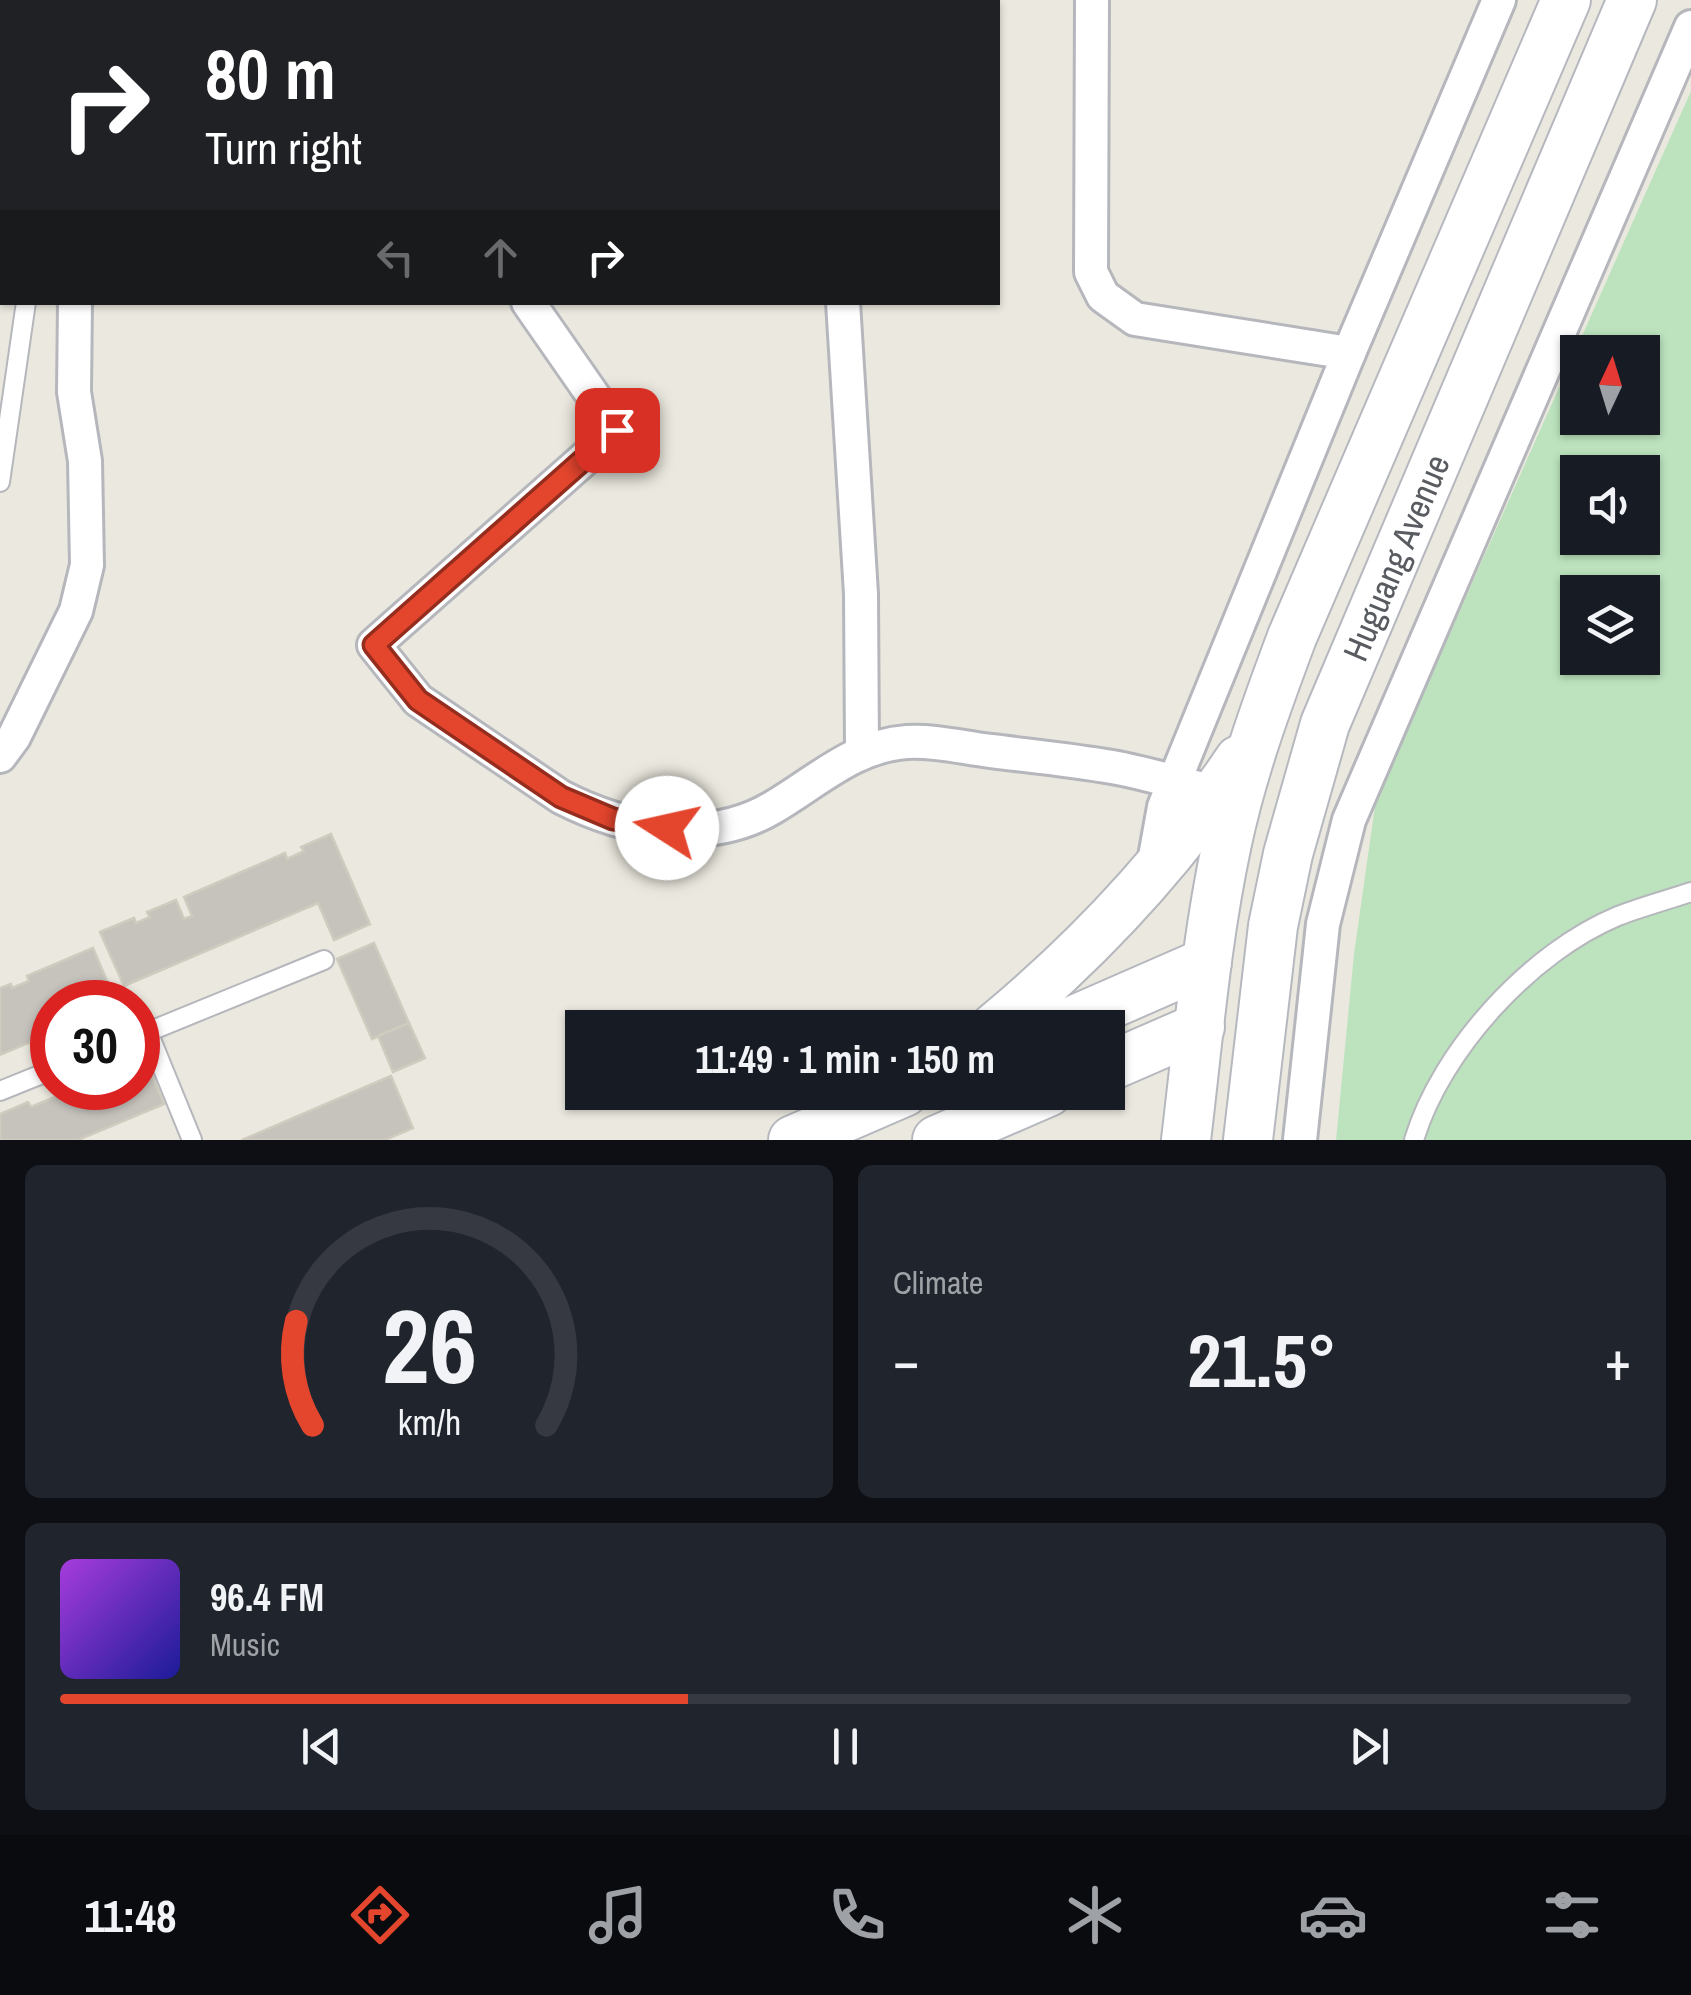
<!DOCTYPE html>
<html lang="en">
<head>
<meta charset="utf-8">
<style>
  :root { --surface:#171b24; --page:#20242c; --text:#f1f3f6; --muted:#9ea1a6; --line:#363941; --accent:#e3452d }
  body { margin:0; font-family:"Archivo Narrow",sans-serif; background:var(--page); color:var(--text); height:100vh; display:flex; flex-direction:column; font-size:38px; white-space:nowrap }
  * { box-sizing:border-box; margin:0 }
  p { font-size:32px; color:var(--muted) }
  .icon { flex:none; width:55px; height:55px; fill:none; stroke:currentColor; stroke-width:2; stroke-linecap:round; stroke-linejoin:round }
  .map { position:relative; height:1140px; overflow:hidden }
  .sheet { display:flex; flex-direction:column; gap:25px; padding:25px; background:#0d0f14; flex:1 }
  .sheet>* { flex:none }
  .guide { position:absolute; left:0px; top:0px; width:1000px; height:305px; box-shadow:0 2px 8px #0004; background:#202124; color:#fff; overflow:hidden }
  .needle { width:65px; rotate:4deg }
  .controls { position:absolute; left:1560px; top:335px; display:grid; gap:20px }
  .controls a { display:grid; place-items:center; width:100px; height:100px; border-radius:0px; background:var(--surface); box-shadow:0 2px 8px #0004; font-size:50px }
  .speed { position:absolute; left:30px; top:980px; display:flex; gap:20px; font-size:50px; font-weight:700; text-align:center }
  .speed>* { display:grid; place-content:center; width:130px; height:130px; border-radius:50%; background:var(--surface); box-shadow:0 2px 8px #0004; line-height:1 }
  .speed .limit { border:15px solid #d22; background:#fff; color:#111 }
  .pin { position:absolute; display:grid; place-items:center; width:85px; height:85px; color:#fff; margin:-42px; border-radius:20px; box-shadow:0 5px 15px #0006 }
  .me { position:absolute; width:110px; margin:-55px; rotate:280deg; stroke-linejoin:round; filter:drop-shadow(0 0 8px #0008) }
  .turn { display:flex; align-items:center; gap:35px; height:210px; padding:0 40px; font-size:45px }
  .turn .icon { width:130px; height:130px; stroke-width:2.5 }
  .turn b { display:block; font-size:70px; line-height:85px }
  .lanes { display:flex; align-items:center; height:95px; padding:0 40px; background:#0003; justify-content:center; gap:50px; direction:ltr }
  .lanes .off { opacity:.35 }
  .big { font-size:75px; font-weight:700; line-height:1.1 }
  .sheet .card { flex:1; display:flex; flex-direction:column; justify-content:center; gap:15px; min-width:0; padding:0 35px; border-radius:15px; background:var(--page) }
  .sheet .dial { align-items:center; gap:0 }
  .dial svg { height:260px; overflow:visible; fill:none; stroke:var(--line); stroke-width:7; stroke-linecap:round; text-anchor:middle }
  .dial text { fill:var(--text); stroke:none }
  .song { display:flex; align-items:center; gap:30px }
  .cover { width:120px; height:120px; border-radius:15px; background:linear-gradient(135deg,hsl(280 70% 55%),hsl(240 70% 35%)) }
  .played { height:10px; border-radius:5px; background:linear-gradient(90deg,var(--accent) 40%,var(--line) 40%) }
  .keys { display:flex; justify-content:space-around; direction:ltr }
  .heat { display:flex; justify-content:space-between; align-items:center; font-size:55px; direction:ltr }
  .sheet .tiles { flex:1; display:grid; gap:25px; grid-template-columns:1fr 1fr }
  .card:last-child { grid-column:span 2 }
  .trip { position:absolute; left:565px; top:1010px; width:560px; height:100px; border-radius:0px; background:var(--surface); box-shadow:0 2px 8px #0004; font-weight:700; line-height:100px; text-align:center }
  .menu { display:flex; height:160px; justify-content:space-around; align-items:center; background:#090b0e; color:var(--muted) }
  .menu .icon { width:70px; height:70px }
  .menu .selected { color:var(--accent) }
  .menu b { font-size:45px; color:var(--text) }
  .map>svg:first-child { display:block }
</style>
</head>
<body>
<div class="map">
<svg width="1691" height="1140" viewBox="0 0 1691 1140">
  <rect width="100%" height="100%" fill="#ebe9df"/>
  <!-- green -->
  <path fill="#bce3be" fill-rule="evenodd" d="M 1691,91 L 1691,1140 L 1336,1140 L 1354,954 L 1376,799 ZM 1578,352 L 1642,352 L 1642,418 L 1578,418 ZM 1578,472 L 1642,472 L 1642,538 L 1578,538 ZM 1578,592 L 1642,592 L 1642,658 L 1578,658 Z"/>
  <!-- building -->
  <g fill="#c6c3bd" stroke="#cfcbbe" stroke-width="2.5">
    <path d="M 331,834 L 370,924 L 334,940 L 318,903 L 124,986 L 100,932 L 134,918 L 136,923 L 150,917 L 147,912 L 176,900 L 184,919 L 192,916 L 184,897 L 285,853 L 287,859 L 304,851 L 301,847 Z"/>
    <path d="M 374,943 L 409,1023 L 372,1039 L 337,959 Z"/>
    <path d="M 93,948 L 116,1002 L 52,1002 L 52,1033 L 0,1055 L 0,988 L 11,984 L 12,988 L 29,981 L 27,976 Z"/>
    <path d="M 409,1023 L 425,1058 L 393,1072 L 378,1036 Z"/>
    <path d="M 145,1058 L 164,1104 L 78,1140 L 0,1140 L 0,1114 L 28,1102 L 31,1107 L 76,1088 L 138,1088 L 138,1061 Z"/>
    <path d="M 391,1076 L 413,1128 L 385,1140 L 242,1140 Z"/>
  </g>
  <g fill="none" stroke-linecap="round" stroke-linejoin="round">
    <!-- lane casing -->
    <g stroke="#b5b7bc" stroke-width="22">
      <g id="lane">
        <path d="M 60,2 L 60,0"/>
        <path d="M 0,34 L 2,35"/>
        <path d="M 0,185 L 2,185"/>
        <path d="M 0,482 L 26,302"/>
        <path d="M 148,1032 L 192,1140"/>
        <path d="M 138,1036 L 324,960"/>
        <path d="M 0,1091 L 52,1070"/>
        <path d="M 1414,1140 C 1441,1050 1531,952 1618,916 C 1641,907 1667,900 1691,892"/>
      </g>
    </g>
    <!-- street casing -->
    <g stroke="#b5b7bc" stroke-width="38">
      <g id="street">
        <path d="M 241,0 L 242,2"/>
        <path d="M 278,0 L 278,2"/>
        <path d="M 821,0 L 821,2"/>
        <path d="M 1092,0 L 1091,272 L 1103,296 L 1135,319 L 1349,353"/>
        <path d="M 528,302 L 617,430 L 374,645 L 418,700 L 561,797 C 625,830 707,846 772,808 C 818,781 853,746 907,742 C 934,740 964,748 991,751 C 1031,756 1072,760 1112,767 C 1146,773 1181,784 1215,792"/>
        <path d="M 843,302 L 861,594 L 862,751"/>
        <path d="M 0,756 L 14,737 L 76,611 L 87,565 L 85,461 L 74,392 L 75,302"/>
        <path d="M 1153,868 L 1164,807 L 1349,353 L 1499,0"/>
        <path d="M 1300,1140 L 1323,924 L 1349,820 L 1691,27"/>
      </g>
    </g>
    <!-- secondary casing -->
    <g stroke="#b5b8be" stroke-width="52">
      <g id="secondary">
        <path d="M 994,1028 C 1087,951 1172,860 1239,760"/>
        <path d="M 1056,1028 L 1207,962"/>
        <path d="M 1108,1067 L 1200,1027"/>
        <path d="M 793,1140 L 904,1092"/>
        <path d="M 937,1140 L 1048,1092"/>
        <path d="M 1186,1140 C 1198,1041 1206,940 1227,843 C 1242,772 1267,704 1292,637 L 1566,0"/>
        <path id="s1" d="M 1248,1140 L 1273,926 L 1288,854 L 1325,724 L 1632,0"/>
      </g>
    </g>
    <!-- lane -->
    <use href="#lane" stroke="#fff" stroke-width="18"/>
    <!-- street -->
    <use href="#street" stroke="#fff" stroke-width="32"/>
    <!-- secondary -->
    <use href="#secondary" stroke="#fff" stroke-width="48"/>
  </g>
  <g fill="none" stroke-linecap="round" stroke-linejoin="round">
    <!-- route casing -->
    <g stroke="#942d1d" stroke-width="25">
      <path id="route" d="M 617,430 L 374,645 L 418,700 L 561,797 L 613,819 L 667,828"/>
    </g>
    <!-- route -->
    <use href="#route" stroke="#e3452d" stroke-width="18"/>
  </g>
  <g text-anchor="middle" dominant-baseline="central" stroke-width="8" stroke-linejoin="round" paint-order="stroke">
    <!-- street labels -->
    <g font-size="35" fill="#585b60" stroke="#fff">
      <text stroke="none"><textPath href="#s1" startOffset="605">Huguang Avenue</textPath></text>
    </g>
  </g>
</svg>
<div class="controls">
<a><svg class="needle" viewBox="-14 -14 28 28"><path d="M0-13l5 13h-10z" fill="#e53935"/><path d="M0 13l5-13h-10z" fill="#9ea1a6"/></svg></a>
<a><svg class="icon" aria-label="sound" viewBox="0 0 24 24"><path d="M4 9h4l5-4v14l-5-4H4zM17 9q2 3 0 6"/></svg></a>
<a><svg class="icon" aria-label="layers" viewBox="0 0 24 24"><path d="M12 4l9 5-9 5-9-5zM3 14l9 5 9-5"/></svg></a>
</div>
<div class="speed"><div class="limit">30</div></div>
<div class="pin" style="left:617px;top:430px;background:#d93025"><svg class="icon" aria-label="arrive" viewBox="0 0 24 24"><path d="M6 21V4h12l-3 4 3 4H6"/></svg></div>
<svg class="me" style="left:667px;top:828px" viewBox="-20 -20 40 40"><circle r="19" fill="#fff"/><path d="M0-13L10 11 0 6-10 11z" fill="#e3452d"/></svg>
<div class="trip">11:49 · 1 min · 150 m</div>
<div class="guide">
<div class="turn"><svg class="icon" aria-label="right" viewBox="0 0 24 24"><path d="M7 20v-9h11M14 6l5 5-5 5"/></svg><div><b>80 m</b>Turn right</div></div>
<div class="lanes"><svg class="icon off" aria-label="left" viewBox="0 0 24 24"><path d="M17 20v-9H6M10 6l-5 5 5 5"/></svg><svg class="icon off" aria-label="ahead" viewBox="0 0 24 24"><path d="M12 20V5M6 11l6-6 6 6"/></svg><svg class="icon" aria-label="right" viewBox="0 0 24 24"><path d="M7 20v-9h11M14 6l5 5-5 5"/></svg></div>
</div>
</div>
<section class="sheet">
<div class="tiles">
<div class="card dial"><svg viewBox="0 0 100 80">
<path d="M14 69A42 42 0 1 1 86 69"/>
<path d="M14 69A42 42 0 0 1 9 37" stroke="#e3452d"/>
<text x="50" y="56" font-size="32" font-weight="700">26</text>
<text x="50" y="72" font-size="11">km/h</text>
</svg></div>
<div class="card"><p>Climate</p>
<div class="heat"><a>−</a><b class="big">21.5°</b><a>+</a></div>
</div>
<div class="card">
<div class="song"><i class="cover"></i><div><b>96.4 FM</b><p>Music</p></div></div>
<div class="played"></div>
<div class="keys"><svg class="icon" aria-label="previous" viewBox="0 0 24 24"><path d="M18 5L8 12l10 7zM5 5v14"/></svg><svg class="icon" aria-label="pause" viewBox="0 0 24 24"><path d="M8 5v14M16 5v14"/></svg><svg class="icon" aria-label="next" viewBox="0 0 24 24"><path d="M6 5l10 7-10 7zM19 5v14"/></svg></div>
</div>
</div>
</section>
<nav class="menu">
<b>11:48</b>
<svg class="icon selected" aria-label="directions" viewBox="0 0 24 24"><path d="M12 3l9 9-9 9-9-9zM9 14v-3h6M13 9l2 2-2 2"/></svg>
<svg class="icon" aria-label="music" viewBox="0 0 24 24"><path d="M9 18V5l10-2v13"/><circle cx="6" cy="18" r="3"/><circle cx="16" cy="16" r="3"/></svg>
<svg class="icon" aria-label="phone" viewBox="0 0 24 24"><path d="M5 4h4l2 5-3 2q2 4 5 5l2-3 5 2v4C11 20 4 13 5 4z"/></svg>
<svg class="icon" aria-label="climate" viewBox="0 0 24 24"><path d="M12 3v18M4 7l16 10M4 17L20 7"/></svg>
<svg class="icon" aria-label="car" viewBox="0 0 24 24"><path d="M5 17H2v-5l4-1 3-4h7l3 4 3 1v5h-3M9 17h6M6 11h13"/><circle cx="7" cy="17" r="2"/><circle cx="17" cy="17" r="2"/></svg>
<svg class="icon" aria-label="filters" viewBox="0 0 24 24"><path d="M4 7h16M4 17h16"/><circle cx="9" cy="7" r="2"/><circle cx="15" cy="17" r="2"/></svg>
</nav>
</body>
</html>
